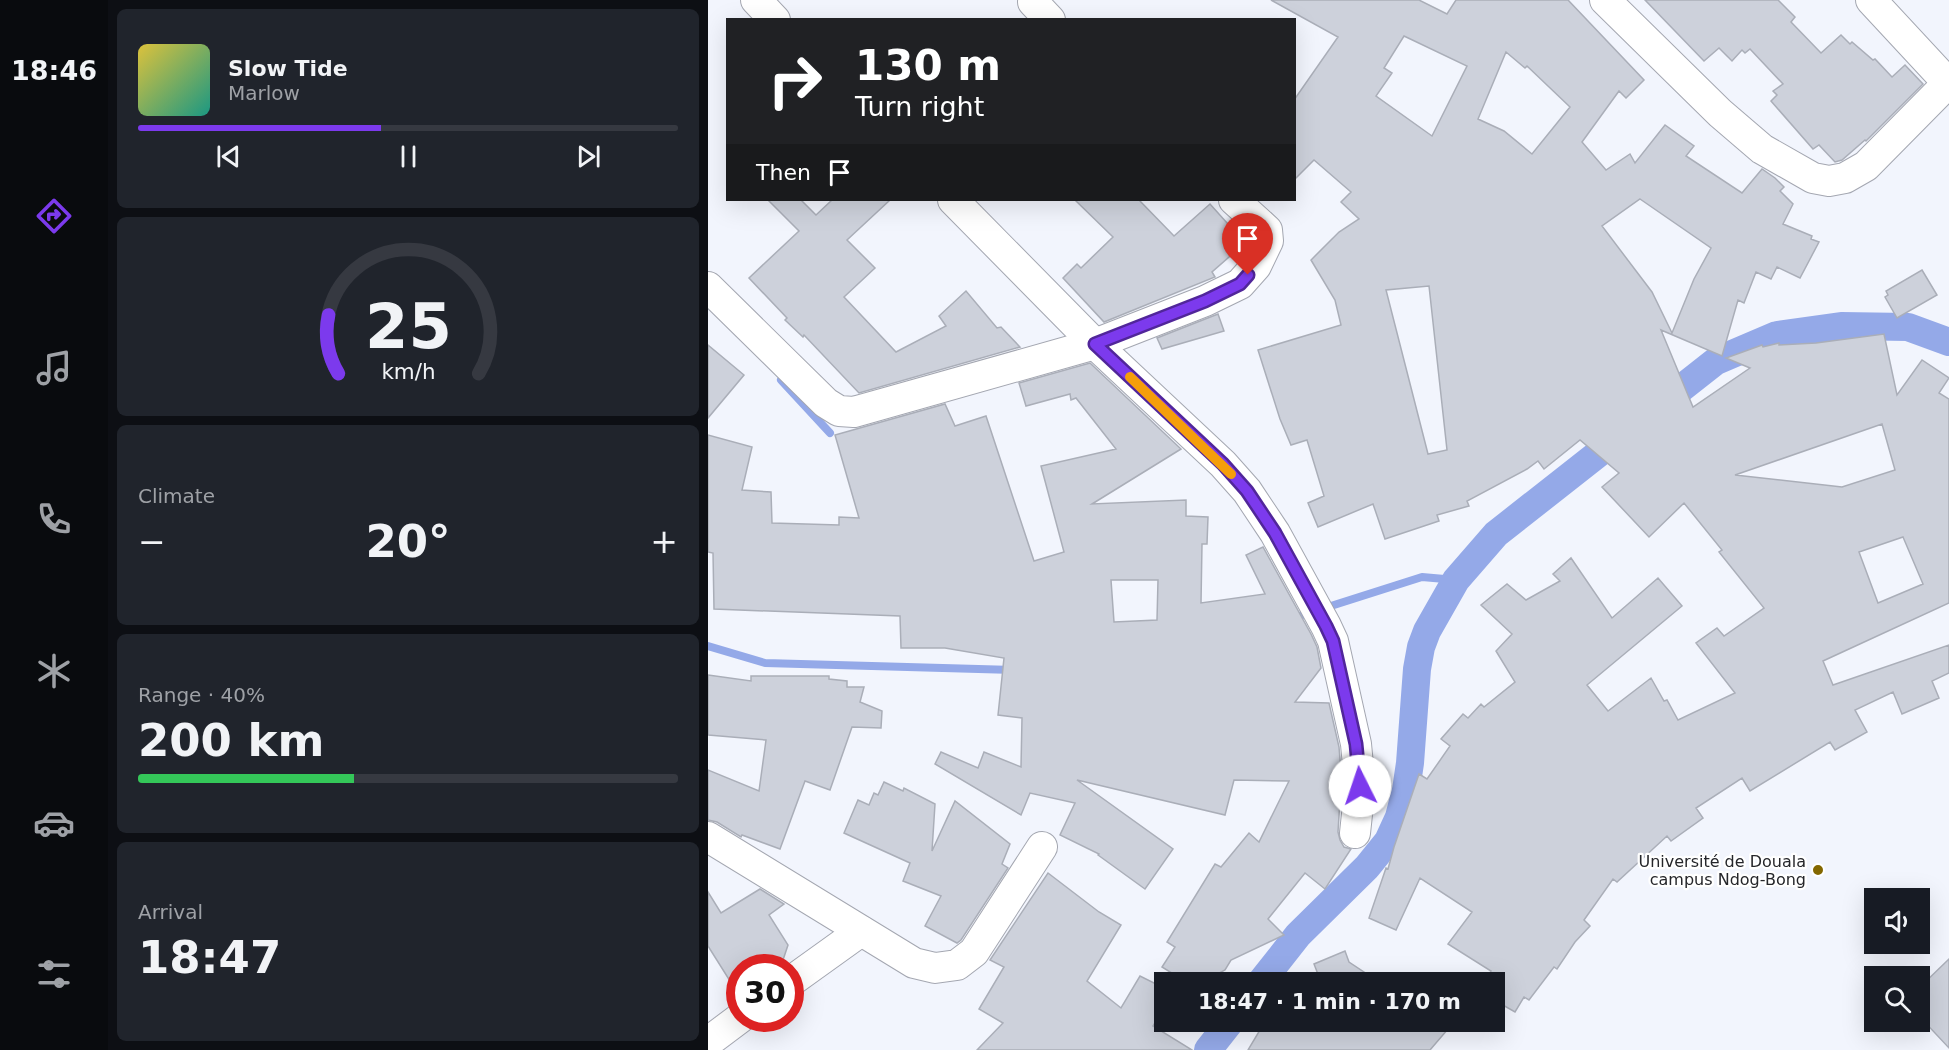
<!DOCTYPE html>
<html lang="en">
<head>
<meta charset="utf-8">
<style>
  :root { --surface:#171b24; --page:#20242c; --text:#f1f3f6; --muted:#9ea1a6; --line:#363941; --accent:#7c3aed }
  body { margin:0; font-family:"DejaVu Sans",sans-serif; background:var(--page); color:var(--text); height:100vh; display:flex; flex-direction:column; font-size:22px; white-space:nowrap }
  * { box-sizing:border-box; margin:0 }
  p { font-size:20px; color:var(--muted) }
  .icon { flex:none; width:33px; height:33px; fill:none; stroke:currentColor; stroke-width:2; stroke-linecap:round; stroke-linejoin:round }
  .map { position:relative; flex:1; overflow:hidden }
  .details { display:flex; flex-direction:column; gap:9px; padding:9px; background:#0d0f14; width:600px }
  .details>* { flex:none }
  .hud { position:absolute; left:18px; top:18px; width:570px; height:183px; border-radius:0px; box-shadow:0 6px 24px #0002; background:#202124; color:#fff; overflow:hidden }
  .buttons { position:absolute; left:1156px; top:888px; display:grid; gap:12px }
  .buttons a { display:grid; place-items:center; width:66px; height:66px; border-radius:0px; background:var(--surface); box-shadow:0 6px 24px #0002; font-size:30px }
  .speed { position:absolute; left:18px; top:954px; display:flex; gap:12px; font-size:30px; font-weight:700; text-align:center }
  .speed>* { display:grid; place-content:center; width:78px; height:78px; border-radius:50%; background:var(--surface); box-shadow:0 6px 24px #0002; line-height:1 }
  .speed .limit { border:9px solid #d22; background:#fff; color:#111 }
  .pin { position:absolute; display:grid; place-items:center; width:51px; height:51px; color:#fff; margin:-62px -26px; border-radius:50% 50% 50% 0; rotate:-45deg; box-shadow:0 0 6px #0007 }
  .pin .icon { rotate:45deg }
  .me { position:absolute; width:66px; margin:-33px; rotate:356deg; stroke-linejoin:round; filter:drop-shadow(0 0 4px #0008) }
  .turn { display:flex; align-items:center; gap:21px; height:126px; padding:0 30px; font-size:27px }
  .turn .icon { width:78px; height:78px; stroke-width:2.5 }
  .turn b { display:block; font-size:42px; line-height:51px }
  .then { display:flex; align-items:center; height:57px; padding:0 30px; background:#0003; gap:12px; font-size:22px }
  .big { font-size:45px; font-weight:600; line-height:1.1 }
  .details .card { flex:1; display:flex; flex-direction:column; justify-content:center; gap:9px; min-width:0; padding:0 21px; border-radius:9px; background:var(--page) }
  .details .dial { align-items:center; gap:0 }
  .dial svg { height:156px; overflow:visible; fill:none; stroke:var(--line); stroke-width:7; stroke-linecap:round; text-anchor:middle }
  .dial text { fill:var(--text); stroke:none }
  .song { display:flex; align-items:center; gap:18px }
  .cover { width:72px; height:72px; border-radius:9px; background:linear-gradient(135deg,hsl(50 70% 55%),hsl(170 70% 35%)) }
  .played { height:6px; border-radius:3px; background:linear-gradient(90deg,var(--accent) 45%,var(--line) 45%) }
  .keys { display:flex; justify-content:space-around; direction:ltr }
  .heat { display:flex; justify-content:space-between; align-items:center; font-size:33px; direction:ltr }
  .charge { height:9px; border-radius:4px; background:linear-gradient(90deg,#34c759 40%,var(--line) 0) }
  .trip { position:absolute; left:446px; top:972px; width:351px; height:60px; border-radius:0px; background:var(--surface); box-shadow:0 6px 24px #0002; font-weight:600; line-height:60px; text-align:center }
  main { display:flex; flex:1; min-height:0 }
  .dock { display:flex; flex-direction:column; width:108px; justify-content:space-around; align-items:center; background:#090b0e; color:var(--muted) }
  .dock .icon { width:42px; height:42px }
  .dock .selected { color:var(--accent) }
  .dock b { font-size:27px; color:var(--text) }
  .map>svg:first-child { display:block }
</style>
</head>
<body>
<main>
<nav class="dock">
<b>18:46</b>
<svg class="icon selected" aria-label="directions" viewBox="0 0 24 24"><path d="M12 3l9 9-9 9-9-9zM9 14v-3h6M13 9l2 2-2 2"/></svg>
<svg class="icon" aria-label="music" viewBox="0 0 24 24"><path d="M9 18V5l10-2v13"/><circle cx="6" cy="18" r="3"/><circle cx="16" cy="16" r="3"/></svg>
<svg class="icon" aria-label="phone" viewBox="0 0 24 24"><path d="M5 4h4l2 5-3 2q2 4 5 5l2-3 5 2v4C11 20 4 13 5 4z"/></svg>
<svg class="icon" aria-label="climate" viewBox="0 0 24 24"><path d="M12 3v18M4 7l16 10M4 17L20 7"/></svg>
<svg class="icon" aria-label="car" viewBox="0 0 24 24"><path d="M5 17H2v-5l4-1 3-4h7l3 4 3 1v5h-3M9 17h6M6 11h13"/><circle cx="7" cy="17" r="2"/><circle cx="17" cy="17" r="2"/></svg>
<svg class="icon" aria-label="filters" viewBox="0 0 24 24"><path d="M4 7h16M4 17h16"/><circle cx="9" cy="7" r="2"/><circle cx="15" cy="17" r="2"/></svg>
</nav>
<section class="details">
<div class="card">
<div class="song"><i class="cover"></i><div><b>Slow Tide</b><p>Marlow</p></div></div>
<div class="played"></div>
<div class="keys"><svg class="icon" aria-label="previous" viewBox="0 0 24 24"><path d="M18 5L8 12l10 7zM5 5v14"/></svg><svg class="icon" aria-label="pause" viewBox="0 0 24 24"><path d="M8 5v14M16 5v14"/></svg><svg class="icon" aria-label="next" viewBox="0 0 24 24"><path d="M6 5l10 7-10 7zM19 5v14"/></svg></div>
</div>
<div class="card dial"><svg viewBox="0 0 100 80">
<path d="M14 69A42 42 0 1 1 86 69"/>
<path d="M14 69A42 42 0 0 1 9 39" stroke="#7c3aed"/>
<text x="50" y="56" font-size="32" font-weight="700">25</text>
<text x="50" y="72" font-size="11">km/h</text>
</svg></div>
<div class="card"><p>Climate</p>
<div class="heat"><a>−</a><b class="big">20°</b><a>+</a></div>
</div>
<div class="card"><p>Range · 40%</p><b class="big">200 km</b><div class="charge"></div></div>
<div class="card"><p>Arrival</p><b class="big">18:47</b></div>
</section>
<div class="map">
<svg width="1241" height="1050" viewBox="0 0 1241 1050">
  <rect width="100%" height="100%" fill="#f2f5fd"/>
  <g fill="none" stroke-linecap="round" stroke-linejoin="round">
    <!-- stream -->
    <g stroke="#94a9e8" stroke-width="8">
      <path d="M 73,380 L 122,433"/>
      <path d="M 582,619 L 714,577 L 748,580"/>
      <path d="M 0,646 L 57,663 L 306,670"/>
    </g>
    <!-- canal -->
    <g stroke="#94a9e8" stroke-width="28">
      <path d="M 553,982 L 590,935 L 659,867 L 680,841 L 691,817 L 698,790 L 702,763 L 709,669 L 713,647 L 719,631 L 748,580 L 788,534 L 1008,361 L 1069,335 L 1133,326 L 1200,327 L 1241,342"/>
      <path d="M 500,1050 L 522,1022"/>
    </g>
  </g>
  <!-- building -->
  <g fill="#cdd1db" stroke="#aaaeb8" stroke-width="1.5" fill-rule="evenodd">
    <path d="M 563,0 L 711,0 L 739,14 L 748,0 L 860,0 L 936,80 L 918,98 L 911,91 L 874,142 L 898,170 L 922,154 L 927,163 L 957,125 L 986,146 L 978,156 L 1034,193 L 1054,169 L 1067,178 L 1076,187 L 1072,191 L 1085,204 L 1075,224 L 1104,236 L 1103,239 L 1111,242 L 1092,278 L 1069,267 L 1063,279 L 1048,272 L 1036,303 L 1030,300 L 1014,356 L 953,330 L 985,407 L 1042,368 L 1018,358 L 1054,345 L 1055,347 L 1071,343 L 1071,345 L 1108,343 L 1176,334 L 1189,395 L 1214,360 L 1241,378 L 1231,393 L 1241,399 L 1241,603 L 1115,661 L 1125,685 L 1241,645 L 1241,673 L 1224,681 L 1231,698 L 1194,714 L 1185,692 L 1147,710 L 1159,732 L 1127,750 L 1122,742 L 1042,791 L 1034,778 L 988,808 L 995,818 L 963,841 L 959,836 L 909,882 L 905,879 L 876,920 L 882,926 L 867,942 L 849,969 L 846,967 L 821,1000 L 816,997 L 807,1012 L 786,1000 L 786,982 L 776,982 L 783,971 L 740,944 L 764,912 L 712,878 L 688,930 L 661,918 L 678,868 L 680,869 L 686,847 L 711,774 L 719,779 L 742,746 L 733,739 L 755,714 L 760,718 L 773,704 L 776,707 L 807,682 L 788,651 L 804,634 L 773,605 L 799,584 L 818,600 L 852,581 L 845,574 L 863,558 L 904,618 L 950,578 L 974,606 L 879,685 L 900,711 L 943,678 L 956,701 L 959,700 L 970,720 L 1027,693 L 988,643 L 1009,628 L 1016,636 L 1056,608 L 1011,552 L 1014,550 L 976,503 L 941,537 L 894,487 L 911,473 L 872,440 L 836,469 L 830,461 L 819,469 L 759,501 L 761,506 L 729,515 L 731,521 L 677,539 L 665,504 L 610,527 L 600,503 L 616,496 L 599,440 L 583,445 L 572,419 L 550,350 L 633,325 L 627,300 L 603,260 L 631,232 L 651,219 L 633,202 L 643,192 L 606,160 L 586,180 L 586,100 L 630,37 ZM 696,36 L 759,66 L 724,136 L 668,96 L 684,73 L 676,68 ZM 798,52 L 817,68 L 819,66 L 862,107 L 824,154 L 796,131 L 770,119 ZM 932,199 L 1003,248 L 986,279 L 964,333 L 944,292 L 894,226 ZM 721,286 L 739,450 L 720,454 L 678,290 ZM 1174,424 L 1187,470 L 1134,487 L 1027,475 ZM 1195,537 L 1215,584 L 1170,603 L 1151,552 Z"/>
    <path d="M 937,0 L 1070,0 L 1087,17 L 1083,22 L 1113,53 L 1133,35 L 1142,44 L 1144,42 L 1165,60 L 1167,59 L 1184,77 L 1197,65 L 1215,84 L 1158,141 L 1157,140 L 1134,160 L 1127,162 L 1111,145 L 1105,149 L 1063,101 L 1069,95 L 1065,91 L 1075,84 L 1042,49 L 1037,53 L 1034,50 L 1024,61 L 1011,48 L 996,61 Z"/>
    <path d="M 60,200 L 93,200 L 108,215 L 124,200 L 182,200 L 139,240 L 167,268 L 136,297 L 188,352 L 238,326 L 231,316 L 258,291 L 289,328 L 293,327 L 312,347 L 151,393 L 96,335 L 95,337 L 77,320 L 79,318 L 41,278 L 91,231 Z"/>
    <path d="M 367,200 L 431,200 L 466,236 L 502,204 L 537,243 L 504,272 L 507,277 L 396,322 L 355,278 L 369,264 L 373,268 L 405,237 Z"/>
    <path d="M 1214,270 L 1229,295 L 1189,318 L 1177,297 L 1180,295 L 1178,291 Z"/>
    <path d="M 510,314 L 516,331 L 454,349 L 449,338 Z"/>
    <path d="M 0,345 L 36,375 L 0,418 Z"/>
    <path d="M 382,363 L 473,449 L 384,504 L 478,500 L 478,516 L 500,517 L 499,544 L 494,544 L 493,603 L 557,594 L 538,555 L 555,547 L 603,634 L 609,647 L 613,668 L 587,702 L 621,703 L 631,747 L 634,783 L 633,783 L 630,832 L 632,840 L 636,847 L 643,849 L 617,889 L 597,873 L 560,919 L 576,935 L 523,960 L 517,970 L 495,982 L 478,982 L 454,967 L 467,947 L 459,942 L 507,864 L 513,867 L 541,833 L 551,842 L 581,781 L 526,780 L 517,815 L 369,780 L 465,849 L 437,889 L 390,855 L 391,854 L 352,835 L 367,803 L 322,793 L 313,815 L 227,764 L 233,752 L 270,768 L 276,752 L 313,767 L 314,718 L 290,715 L 296,658 L 237,648 L 193,648 L 192,616 L 6,609 L 5,553 L 0,552 L 0,435 L 44,447 L 34,490 L 63,492 L 64,523 L 131,525 L 131,517 L 151,518 L 127,435 L 237,404 L 247,426 L 278,416 L 326,561 L 356,552 L 333,466 L 408,449 L 368,398 L 363,400 L 362,394 L 318,406 L 311,383 ZM 403,580 L 450,580 L 449,620 L 406,622 Z"/>
    <path d="M 0,675 L 43,681 L 43,676 L 121,676 L 121,679 L 139,681 L 139,687 L 156,687 L 152,702 L 174,711 L 173,728 L 144,727 L 122,790 L 97,781 L 72,849 L 34,835 L 33,837 L 9,822 L 0,820 L 0,770 L 51,791 L 58,740 L 0,735 Z"/>
    <path d="M 176,782 L 195,791 L 196,788 L 227,804 L 224,851 L 247,801 L 302,844 L 294,864 L 300,868 L 253,940 L 249,943 L 217,926 L 233,896 L 195,881 L 202,863 L 136,833 L 150,800 L 161,805 L 166,793 L 170,795 Z"/>
    <path d="M 340,873 L 391,912 L 413,925 L 379,981 L 413,1008 L 432,976 L 456,988 L 456,1008 L 445,1026 L 484,1050 L 269,1050 L 295,1023 L 271,1009 L 296,967 L 282,960 Z"/>
    <path d="M 52,889 L 76,904 L 61,915 L 80,945 L 75,960 L 63,968 L 32,968 L 32,997 L 0,946 L 0,892 L 13,913 Z"/>
    <path d="M 637,951 L 641,962 L 671,982 L 613,982 L 606,964 Z"/>
    <path d="M 1241,959 L 1241,1048 L 1212,1017 L 1212,987 Z"/>
    <path d="M 539,1022 L 625,1022 L 632,1026 L 629,1022 L 746,1022 L 722,1050 L 540,1050 L 552,1030 Z"/>
  </g>
  <g fill="none" stroke-linecap="round" stroke-linejoin="round">
    <!-- minor casing -->
    <g stroke="#a4a7b1" stroke-width="32">
      <g id="minor">
        <path d="M 48,0 L 67,20"/>
        <path d="M 897,0 L 1012,113 L 1054,149 L 1105,178 L 1121,181 L 1137,178 L 1158,166 L 1240,83"/>
        <path d="M 1163,0 L 1241,84"/>
        <path d="M 325,2 L 342,20"/>
        <path d="M 245,200 L 387,344 L 515,464 L 539,491 L 567,533 L 618,626 L 625,641 L 648,744 L 652,786 L 647,833"/>
        <path d="M 0,287 L 118,403 L 131,411 L 146,412 L 387,344 L 497,301 L 532,284 L 548,266 L 560,241 L 559,230 L 526,200"/>
        <path d="M 0,837 L 206,963 L 227,968 L 249,965 L 266,952 L 334,847"/>
        <path d="M 82,982 L 153,931"/>
        <path d="M 0,1042 L 32,1018"/>
      </g>
    </g>
    <!-- minor -->
    <use href="#minor" stroke="#fff" stroke-width="30"/>
  </g>
  <g fill="none" stroke-linecap="round" stroke-linejoin="round">
    <!-- route casing -->
    <g stroke="#51269a" stroke-width="15">
      <path id="route" d="M 540,275 L 532,284 L 497,301 L 387,344 L 515,464 L 539,491 L 567,533 L 618,626 L 625,641 L 648,744 L 652,786"/>
    </g>
    <!-- route -->
    <use href="#route" stroke="#7c3aed" stroke-width="10"/>
    <!-- slow -->
    <path stroke="#f59e0b" stroke-width="10" d="M 422,377 L 523,474"/>
  </g>
  <!-- markers -->
  <circle fill="#836700" stroke="#fff" stroke-width="2" cx="1110" cy="870" r="6"/>
  <g text-anchor="middle" dominant-baseline="central" stroke-width="4.5" stroke-linejoin="round" paint-order="stroke">
    <!-- poi labels -->
    <g font-size="16" fill="#25262a" stroke="#fff" text-anchor="end">
      <text x="1098" y="861">Université de Douala<tspan x="1098" dy="18">campus Ndog-Bong</tspan></text>
    </g>
  </g>
</svg>
<div class="buttons">
<a><svg class="icon" aria-label="sound" viewBox="0 0 24 24"><path d="M4 9h4l5-4v14l-5-4H4zM17 9q2 3 0 6"/></svg></a>
<a><svg class="icon" aria-label="search" viewBox="0 0 24 24"><circle cx="10" cy="10" r="6"/><path d="M15 15l6 6"/></svg></a>
</div>
<div class="speed"><div class="limit">30</div></div>
<div class="pin" style="left:540px;top:275px;background:#d93025"><svg class="icon" aria-label="arrive" viewBox="0 0 24 24"><path d="M6 21V4h12l-3 4 3 4H6"/></svg></div>
<svg class="me" style="left:652px;top:786px" viewBox="-20 -20 40 40"><circle r="19" fill="#fff"/><path d="M0-13L10 11 0 6-10 11z" fill="#7c3aed"/></svg>
<div class="trip">18:47 · 1 min · 170 m</div>
<div class="hud">
<div class="turn"><svg class="icon" aria-label="right" viewBox="0 0 24 24"><path d="M7 20v-9h11M14 6l5 5-5 5"/></svg><div><b>130 m</b>Turn right</div></div>
<div class="then">Then<svg class="icon" aria-label="arrive" viewBox="0 0 24 24"><path d="M6 21V4h12l-3 4 3 4H6"/></svg></div>
</div>
</div>
</main>
</body>
</html>
